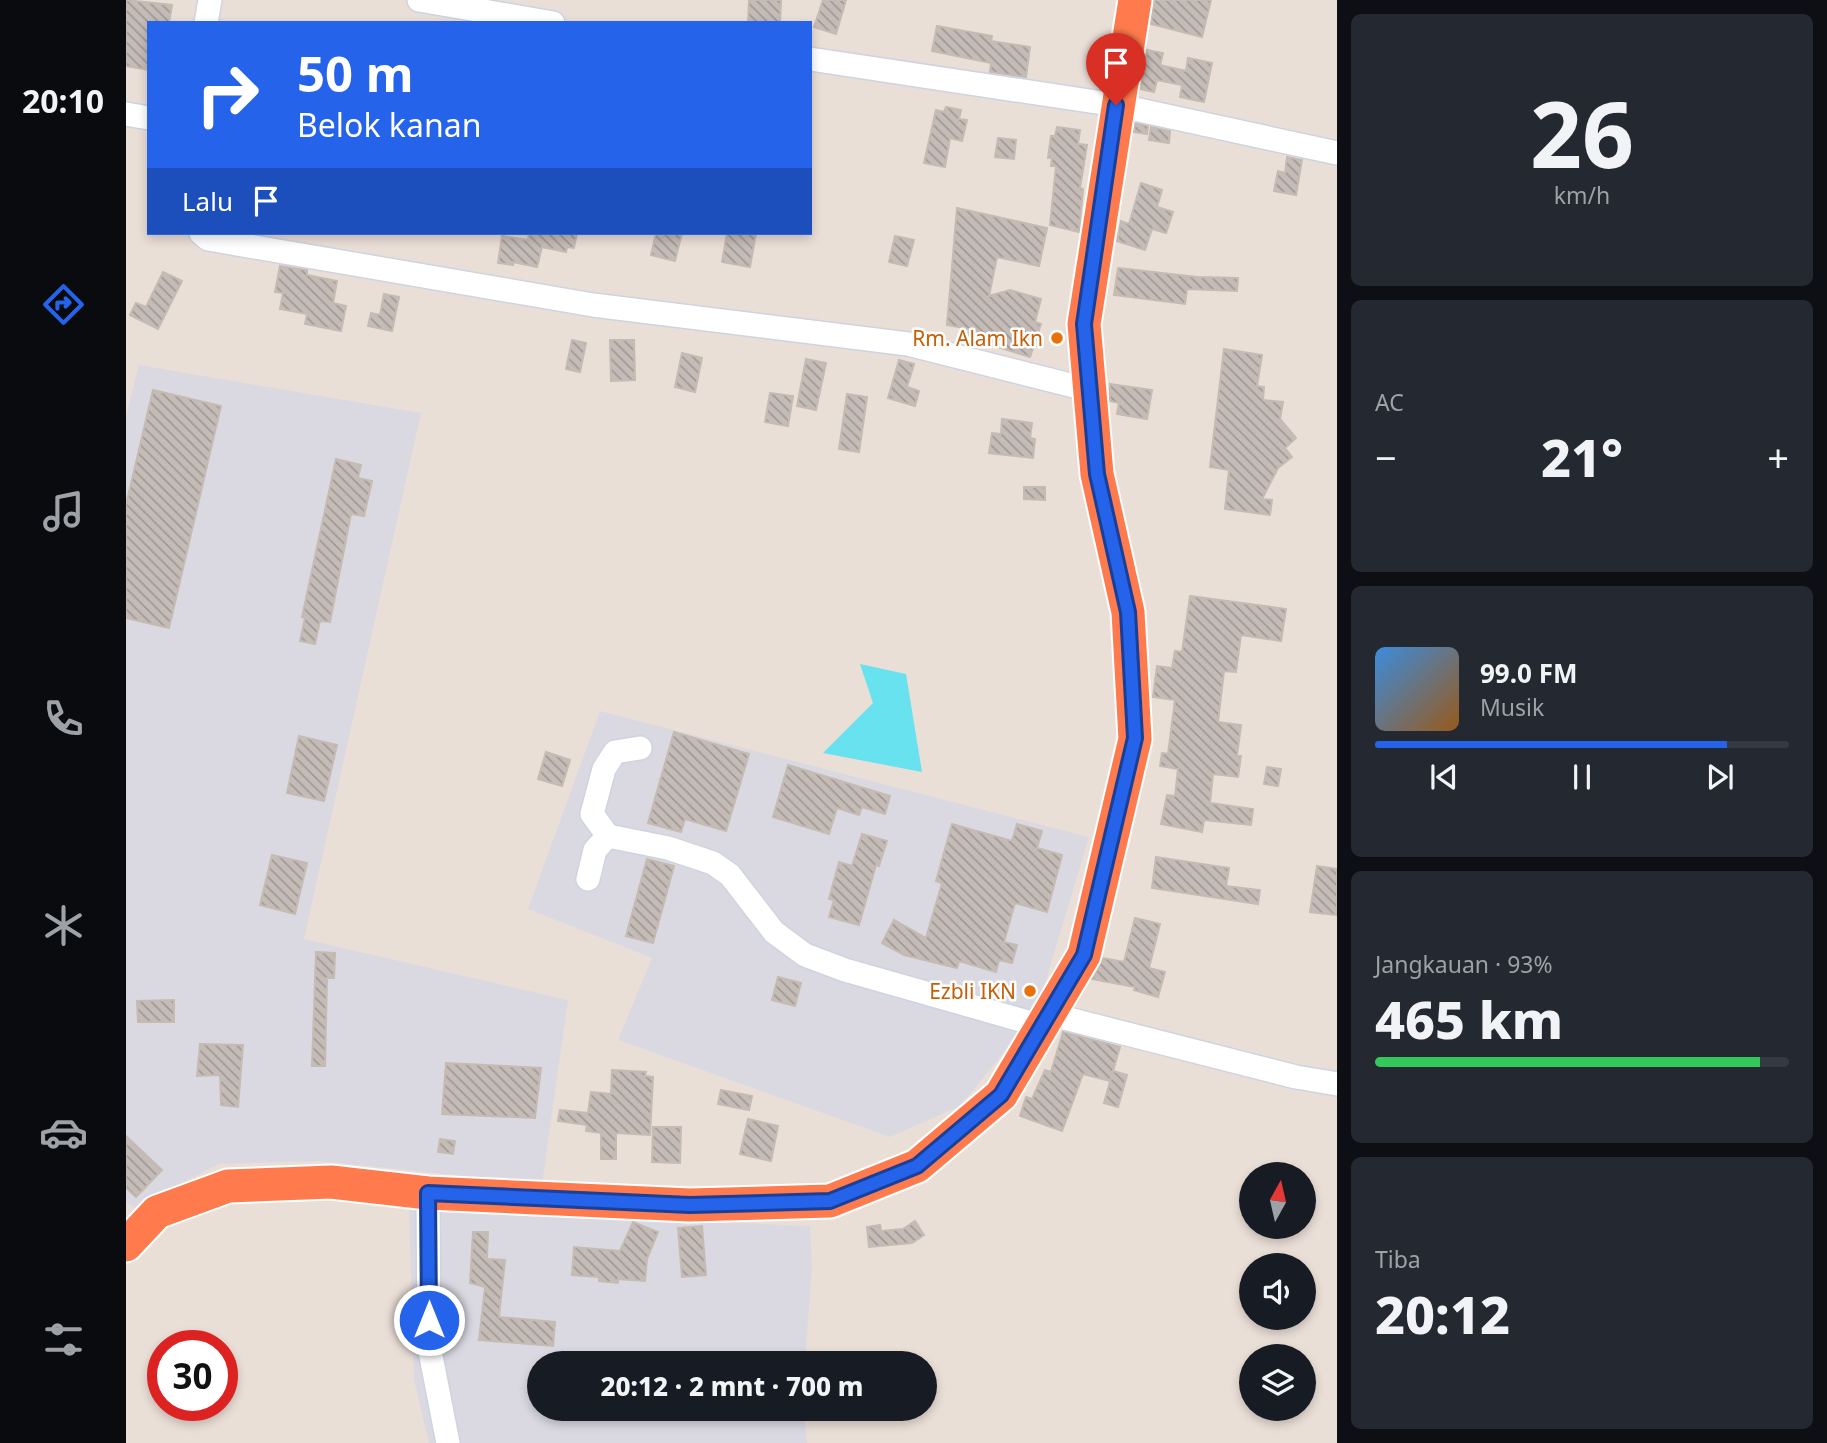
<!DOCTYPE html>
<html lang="id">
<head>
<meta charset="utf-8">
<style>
  :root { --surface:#171b24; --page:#242831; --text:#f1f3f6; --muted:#9ea1a6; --line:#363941; --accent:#2563eb }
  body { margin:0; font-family:"Noto Sans",sans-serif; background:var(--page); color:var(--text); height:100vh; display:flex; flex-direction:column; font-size:26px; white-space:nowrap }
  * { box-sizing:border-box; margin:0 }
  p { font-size:23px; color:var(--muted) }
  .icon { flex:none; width:38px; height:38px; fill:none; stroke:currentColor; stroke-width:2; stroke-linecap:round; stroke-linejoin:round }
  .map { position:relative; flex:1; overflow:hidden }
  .drawer { display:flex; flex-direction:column; gap:14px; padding:14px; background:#0d0f14; width:490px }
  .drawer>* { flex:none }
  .banner { position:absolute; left:21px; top:21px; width:665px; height:214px; border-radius:0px; box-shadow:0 4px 10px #0003; background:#2563eb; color:#fff; overflow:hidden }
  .needle { width:46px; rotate:8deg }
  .tools { position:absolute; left:1113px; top:1162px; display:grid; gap:14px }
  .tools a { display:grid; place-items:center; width:77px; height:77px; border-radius:50%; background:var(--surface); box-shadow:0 4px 10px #0003; font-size:35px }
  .speed { position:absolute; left:21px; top:1330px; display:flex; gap:14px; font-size:35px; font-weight:700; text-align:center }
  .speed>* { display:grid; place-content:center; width:91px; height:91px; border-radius:50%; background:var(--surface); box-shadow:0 4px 10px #0003; line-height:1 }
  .speed .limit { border:10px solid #d22; background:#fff; color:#111 }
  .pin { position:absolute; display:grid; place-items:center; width:60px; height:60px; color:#fff; margin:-72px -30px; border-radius:50% 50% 50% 0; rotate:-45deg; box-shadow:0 0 7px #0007 }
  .pin .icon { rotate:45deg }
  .me { position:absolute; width:77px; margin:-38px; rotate:0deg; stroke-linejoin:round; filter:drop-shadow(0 0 5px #0008) }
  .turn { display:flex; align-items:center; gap:24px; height:147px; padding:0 35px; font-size:32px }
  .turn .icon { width:91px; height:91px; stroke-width:2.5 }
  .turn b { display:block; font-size:49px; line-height:60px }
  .then { display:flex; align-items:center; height:66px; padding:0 35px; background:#0003; gap:14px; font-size:26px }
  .big { font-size:52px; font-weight:800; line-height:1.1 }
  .drawer .tile { flex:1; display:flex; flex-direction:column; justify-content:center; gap:10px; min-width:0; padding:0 24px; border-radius:10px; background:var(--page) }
  .drawer .dial { align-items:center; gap:0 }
  .dial b { font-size:91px; line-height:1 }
  .song { display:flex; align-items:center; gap:21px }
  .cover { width:84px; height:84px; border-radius:10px; background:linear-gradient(135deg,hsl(210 70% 55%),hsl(30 70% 35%)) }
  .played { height:7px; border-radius:4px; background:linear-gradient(90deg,var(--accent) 85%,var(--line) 85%) }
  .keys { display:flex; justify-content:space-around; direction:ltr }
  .heat { display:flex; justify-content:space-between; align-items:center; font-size:38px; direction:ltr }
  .charge { height:10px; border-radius:5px; background:linear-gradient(90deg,#34c759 93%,var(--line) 0) }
  .trip { position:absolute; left:401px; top:1351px; width:410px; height:70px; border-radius:35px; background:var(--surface); box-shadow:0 4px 10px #0003; font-weight:800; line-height:70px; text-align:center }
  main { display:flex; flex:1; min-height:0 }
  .dock { display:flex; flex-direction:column; width:126px; justify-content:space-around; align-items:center; background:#090b0e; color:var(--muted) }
  .dock .icon { width:49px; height:49px }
  .dock .selected { color:var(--accent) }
  .dock b { font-size:32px; color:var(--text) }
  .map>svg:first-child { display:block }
</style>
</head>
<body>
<main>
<nav class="dock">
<b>20:10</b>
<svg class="icon selected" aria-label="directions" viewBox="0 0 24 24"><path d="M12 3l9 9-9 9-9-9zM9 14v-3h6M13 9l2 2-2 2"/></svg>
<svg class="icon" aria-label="music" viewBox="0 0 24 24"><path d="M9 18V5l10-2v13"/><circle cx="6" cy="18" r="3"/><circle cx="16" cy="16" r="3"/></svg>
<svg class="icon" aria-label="phone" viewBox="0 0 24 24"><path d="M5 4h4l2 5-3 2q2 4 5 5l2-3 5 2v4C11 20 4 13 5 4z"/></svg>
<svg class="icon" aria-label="climate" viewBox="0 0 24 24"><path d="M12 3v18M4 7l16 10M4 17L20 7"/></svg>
<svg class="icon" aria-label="car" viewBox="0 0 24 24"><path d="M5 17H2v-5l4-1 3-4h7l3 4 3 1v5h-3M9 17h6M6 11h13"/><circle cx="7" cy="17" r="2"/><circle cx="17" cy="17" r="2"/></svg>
<svg class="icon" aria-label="filters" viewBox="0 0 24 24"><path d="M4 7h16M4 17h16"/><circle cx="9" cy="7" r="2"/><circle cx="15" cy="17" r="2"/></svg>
</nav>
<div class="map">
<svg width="1211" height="1443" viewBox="0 0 1211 1443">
  <defs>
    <pattern id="building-back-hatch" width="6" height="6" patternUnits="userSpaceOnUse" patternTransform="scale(1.75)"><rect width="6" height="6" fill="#c5bcb7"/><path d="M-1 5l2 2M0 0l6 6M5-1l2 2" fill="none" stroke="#a09995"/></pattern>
  </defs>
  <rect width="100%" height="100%" fill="#eadfd7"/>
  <!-- industrial -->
  <g fill="#dad9e2">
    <path d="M 13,365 L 295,413 L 178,939 L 442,1000 L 416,1184 L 192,1161 L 93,1164 L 8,1208 L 0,1202 L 0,416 Z"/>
    <path d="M 474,711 L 963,837 L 910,1013 L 834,1106 L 764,1137 L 492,1040 L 526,958 L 402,909 Z"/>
    <path d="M 283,1209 L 684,1226 L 686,1266 L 679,1363 L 413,1363 L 413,1409 L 678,1409 L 681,1443 L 303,1443 L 288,1380 Z"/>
  </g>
  <!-- water -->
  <path fill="#68e2ee" d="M 734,664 L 780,674 L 796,772 L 697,753 L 747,703 Z"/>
  <!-- building -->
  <g fill="url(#building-back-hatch)" stroke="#c5bbb2" stroke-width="2">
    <path d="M 0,0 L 46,5 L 43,23 L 23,23 L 23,70 L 0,66 Z"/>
    <path d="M 623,0 L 655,0 L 654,23 L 622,23 Z"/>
    <path d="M 697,0 L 720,0 L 710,34 L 688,27 Z"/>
    <path d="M 1028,0 L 1085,0 L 1076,37 L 1025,24 Z"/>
    <path d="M 811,26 L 866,36 L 865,41 L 904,47 L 900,77 L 864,72 L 865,63 L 806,51 Z"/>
    <path d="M 1021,50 L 1037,53 L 1034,65 L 1060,71 L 1062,58 L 1086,63 L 1078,102 L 1054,97 L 1056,85 L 1031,80 L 1028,92 L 1014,89 Z"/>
    <path d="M 820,107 L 835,110 L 833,119 L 841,120 L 836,141 L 824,138 L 819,167 L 798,163 L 810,110 L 818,112 Z"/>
    <path d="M 1009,123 L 1022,126 L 1021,134 L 1008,132 Z"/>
    <path d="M 931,127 L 954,130 L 952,144 L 961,145 L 954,188 L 957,189 L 953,232 L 924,225 L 930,166 L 925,166 L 926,158 L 922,158 L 925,136 L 929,136 Z"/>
    <path d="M 1025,127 L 1044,131 L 1043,143 L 1023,140 Z"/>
    <path d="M 872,138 L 890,140 L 888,159 L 869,157 Z"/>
    <path d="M 1161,157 L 1176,160 L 1170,195 L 1148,191 L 1152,171 L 1159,173 Z"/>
    <path d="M 1015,183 L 1036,190 L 1031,207 L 1047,212 L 1040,233 L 1026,229 L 1019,250 L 991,241 L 995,221 L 1003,224 Z"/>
    <path d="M 831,208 L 921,228 L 913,266 L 871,257 L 863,296 L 884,290 L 915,299 L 909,322 L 915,324 L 904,357 L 842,338 L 843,329 L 821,325 Z"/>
    <path d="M 403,233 L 451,233 L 448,248 L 441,247 L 440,252 L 416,247 L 411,267 L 387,262 L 387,265 L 372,263 L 376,236 L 402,240 Z"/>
    <path d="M 530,233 L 556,233 L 549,261 L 525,255 Z"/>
    <path d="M 601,233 L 630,233 L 624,267 L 596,262 Z"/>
    <path d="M 769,236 L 788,240 L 781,266 L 763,262 Z"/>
    <path d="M 154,266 L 181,270 L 181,275 L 211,281 L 207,303 L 220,306 L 215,331 L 179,324 L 181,314 L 154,309 L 157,293 L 149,292 Z"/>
    <path d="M 992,268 L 1071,277 L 1112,278 L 1111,291 L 1061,289 L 1059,304 L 988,295 Z"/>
    <path d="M 37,272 L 56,281 L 32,329 L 4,315 L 10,303 L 20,307 Z"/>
    <path d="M 258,294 L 273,297 L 266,331 L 242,326 L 245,313 L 254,315 Z"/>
    <path d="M 446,340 L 460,343 L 454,372 L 440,369 Z"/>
    <path d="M 484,340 L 508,340 L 509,380 L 485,381 Z"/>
    <path d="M 1098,349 L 1136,355 L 1131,386 L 1138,387 L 1137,400 L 1157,402 L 1154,419 L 1170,438 L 1159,448 L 1166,457 L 1152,468 L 1136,499 L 1146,500 L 1144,515 L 1099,509 L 1103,470 L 1084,467 Z"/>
    <path d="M 556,353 L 576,358 L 569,392 L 549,387 Z"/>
    <path d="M 680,359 L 700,363 L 690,410 L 671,406 Z"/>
    <path d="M 773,360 L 788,364 L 781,387 L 793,391 L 789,406 L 762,398 Z"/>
    <path d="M 984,384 L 1026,390 L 1021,419 L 991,414 L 993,403 L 984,401 Z"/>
    <path d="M 27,390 L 95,406 L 43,628 L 0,618 L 0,505 Z"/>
    <path d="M 644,393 L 667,396 L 662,426 L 639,422 Z"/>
    <path d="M 721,394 L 741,397 L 733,452 L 713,449 Z"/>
    <path d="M 876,419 L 906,423 L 904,438 L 909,439 L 907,458 L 863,453 L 866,433 L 875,434 Z"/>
    <path d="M 210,459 L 235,465 L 232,478 L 246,481 L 238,516 L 225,514 L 204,622 L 194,621 L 189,644 L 174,641 L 179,618 L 176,617 Z"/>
    <path d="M 898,487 L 919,487 L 919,500 L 898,499 Z"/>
    <path d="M 1064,596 L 1160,609 L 1155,641 L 1115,635 L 1110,672 L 1098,671 L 1092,722 L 1115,725 L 1111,756 L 1115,756 L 1112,777 L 1087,774 L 1084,803 L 1127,809 L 1125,825 L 1078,820 L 1076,832 L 1035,824 L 1041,795 L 1049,796 L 1052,769 L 1034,766 L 1036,753 L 1042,754 L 1049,700 L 1027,697 L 1031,666 L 1046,668 L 1049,651 L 1056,652 Z"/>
    <path d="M 548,732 L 623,754 L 600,831 L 559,819 L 555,832 L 522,823 Z"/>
    <path d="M 173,736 L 211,745 L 198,801 L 161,793 Z"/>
    <path d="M 420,752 L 444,760 L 436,786 L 412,779 Z"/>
    <path d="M 662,765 L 764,796 L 759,814 L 736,807 L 733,815 L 711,808 L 703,834 L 647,817 Z"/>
    <path d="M 1141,767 L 1155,769 L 1152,786 L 1138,784 Z"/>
    <path d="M 826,824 L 886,841 L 891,824 L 916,831 L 911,848 L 936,855 L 921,912 L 889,903 L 878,942 L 891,945 L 886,963 L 873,960 L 870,972 L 833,961 L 831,968 L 778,955 L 756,943 L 768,920 L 800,938 L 816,883 L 810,881 Z"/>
    <path d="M 736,834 L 761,841 L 753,866 L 750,865 L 733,925 L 703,917 L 708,900 L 703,899 L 713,862 L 726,866 Z"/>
    <path d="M 146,855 L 181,863 L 169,914 L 134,905 Z"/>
    <path d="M 1030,857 L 1103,868 L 1100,886 L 1134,890 L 1132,904 L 1026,888 Z"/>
    <path d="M 521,859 L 548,866 L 527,943 L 500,936 Z"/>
    <path d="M 1191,866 L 1211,869 L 1211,915 L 1184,912 Z"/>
    <path d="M 1009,918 L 1034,924 L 1023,968 L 1039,972 L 1032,997 L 1008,990 L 1009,987 L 966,979 L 977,958 L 998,962 Z"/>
    <path d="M 190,952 L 209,953 L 208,978 L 201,978 L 199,1066 L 186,1066 Z"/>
    <path d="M 652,977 L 675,983 L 669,1006 L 646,1000 Z"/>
    <path d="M 48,1000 L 48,1022 L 12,1022 L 11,1001 Z"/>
    <path d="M 937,1032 L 994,1047 L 984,1081 L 957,1074 L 936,1131 L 894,1116 L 900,1097 L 906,1099 L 919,1070 L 925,1072 Z"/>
    <path d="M 74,1044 L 117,1045 L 112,1107 L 95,1105 L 94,1075 L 71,1076 Z"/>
    <path d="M 320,1063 L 415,1068 L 409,1118 L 316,1114 Z"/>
    <path d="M 486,1070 L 520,1072 L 519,1076 L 527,1077 L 524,1135 L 490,1133 L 490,1159 L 475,1159 L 475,1133 L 460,1131 L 461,1125 L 432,1121 L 434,1110 L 462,1113 L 465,1092 L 485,1094 Z"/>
    <path d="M 987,1071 L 1001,1075 L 992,1107 L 978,1103 Z"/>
    <path d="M 595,1090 L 626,1096 L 623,1110 L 592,1104 Z"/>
    <path d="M 622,1119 L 652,1126 L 645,1161 L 614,1154 Z"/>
    <path d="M 527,1127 L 555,1127 L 554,1163 L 526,1162 Z"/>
    <path d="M 0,1136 L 36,1170 L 10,1197 L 0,1188 Z"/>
    <path d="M 314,1139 L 329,1141 L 327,1154 L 312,1152 Z"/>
    <path d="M 789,1221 L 798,1235 L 786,1243 L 743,1247 L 741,1227 L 754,1225 L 755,1231 L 777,1229 Z"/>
    <path d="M 507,1222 L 532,1232 L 521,1259 L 519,1281 L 492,1279 L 492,1283 L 473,1281 L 473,1277 L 446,1275 L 448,1247 L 494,1251 Z"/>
    <path d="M 576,1226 L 580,1275 L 556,1277 L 552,1228 Z"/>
    <path d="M 347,1232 L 362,1232 L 361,1259 L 379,1260 L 373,1317 L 429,1322 L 427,1346 L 353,1340 L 359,1287 L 344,1283 Z"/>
  </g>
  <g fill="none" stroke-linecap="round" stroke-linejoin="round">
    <!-- minor casing -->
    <g stroke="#cdd4e0" stroke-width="26">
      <g id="minor">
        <path d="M 293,0 L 427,23"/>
        <path d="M 80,23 L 84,0"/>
        <path d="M 684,59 L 990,105 L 1211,153"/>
        <path d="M 0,114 L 23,118"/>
        <path d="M 75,233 L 82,239 L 467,305 L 782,344 L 964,390"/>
        <path d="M 514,748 L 489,752 L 478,769 L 466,814 L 482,836 L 542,848 L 587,863 L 604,875 L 648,932 L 679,955 L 719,970 L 916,1026"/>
        <path d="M 462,879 L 469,850 L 482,836"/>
        <path d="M 923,1014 L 1170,1077 L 1211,1084"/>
        <path d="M 302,1193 L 303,1346 L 322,1443"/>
      </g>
    </g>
    <!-- highway casing -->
    <g stroke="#fff" stroke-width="37">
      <path id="highway" d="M 0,1245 L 31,1212 L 102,1186 L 205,1182 L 302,1193 L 564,1205 L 704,1201 L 791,1166 L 875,1095 L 958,955 L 1009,739 L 1002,612 L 971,474 L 958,324 L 1009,0"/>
    </g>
    <!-- minor -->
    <use href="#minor" stroke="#fff" stroke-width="23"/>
    <!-- highway -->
    <use href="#highway" stroke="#ff7b4d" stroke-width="33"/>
  </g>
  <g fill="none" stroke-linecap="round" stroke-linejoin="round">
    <!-- route casing -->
    <g stroke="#184099" stroke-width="18">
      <path id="route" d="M 303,1320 L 302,1193 L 564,1205 L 704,1201 L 791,1166 L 875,1095 L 958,955 L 1009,738 L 1002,612 L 971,474 L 958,324 L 990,105"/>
    </g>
    <!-- route -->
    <use href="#route" stroke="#2563eb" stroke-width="12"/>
  </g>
  <!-- markers -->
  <g fill="#e8710a" stroke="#fff" stroke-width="2.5">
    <circle cx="931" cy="338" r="7"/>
    <circle cx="904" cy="991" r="7"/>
  </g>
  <g text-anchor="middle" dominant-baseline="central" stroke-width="5" stroke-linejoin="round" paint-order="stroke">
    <!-- food labels -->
    <g font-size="21" fill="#c56008" stroke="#fff" text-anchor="end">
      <text x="917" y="338">Rm. Alam Ikn</text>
      <text x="890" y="991">Ezbli IKN</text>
    </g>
  </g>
</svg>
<div class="tools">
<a><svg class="needle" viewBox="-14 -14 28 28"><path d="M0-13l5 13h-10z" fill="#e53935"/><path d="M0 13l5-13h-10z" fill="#9ea1a6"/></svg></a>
<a><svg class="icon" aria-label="sound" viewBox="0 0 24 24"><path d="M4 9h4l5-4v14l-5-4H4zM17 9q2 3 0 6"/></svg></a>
<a><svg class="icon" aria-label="layers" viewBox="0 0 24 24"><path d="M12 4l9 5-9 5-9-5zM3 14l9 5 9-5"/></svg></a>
</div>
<div class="speed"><div class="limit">30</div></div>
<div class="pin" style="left:990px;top:105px;background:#d93025"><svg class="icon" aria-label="arrive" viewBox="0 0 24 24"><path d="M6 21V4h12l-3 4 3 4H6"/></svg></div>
<svg class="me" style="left:303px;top:1320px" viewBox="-20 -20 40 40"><circle r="17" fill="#2563eb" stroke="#fff" stroke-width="3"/><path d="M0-11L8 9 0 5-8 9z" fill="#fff"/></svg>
<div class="trip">20:12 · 2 mnt · 700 m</div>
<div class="banner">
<div class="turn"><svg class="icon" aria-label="right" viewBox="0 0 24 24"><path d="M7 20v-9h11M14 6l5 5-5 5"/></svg><div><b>50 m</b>Belok kanan</div></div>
<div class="then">Lalu<svg class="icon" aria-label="arrive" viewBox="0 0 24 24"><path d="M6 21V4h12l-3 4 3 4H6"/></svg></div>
</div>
</div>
<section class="drawer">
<div class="tile dial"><b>26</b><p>km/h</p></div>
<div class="tile"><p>AC</p>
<div class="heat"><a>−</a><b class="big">21°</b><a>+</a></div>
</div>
<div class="tile">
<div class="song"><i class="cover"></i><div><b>99.0 FM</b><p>Musik</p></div></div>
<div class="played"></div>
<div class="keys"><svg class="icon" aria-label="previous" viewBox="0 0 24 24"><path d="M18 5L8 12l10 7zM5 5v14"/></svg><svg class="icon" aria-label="pause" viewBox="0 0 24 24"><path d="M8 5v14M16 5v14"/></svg><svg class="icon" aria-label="next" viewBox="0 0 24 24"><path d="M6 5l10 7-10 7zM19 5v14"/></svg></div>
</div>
<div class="tile"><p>Jangkauan · 93%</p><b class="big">465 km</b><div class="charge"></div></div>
<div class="tile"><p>Tiba</p><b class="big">20:12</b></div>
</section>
</main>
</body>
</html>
